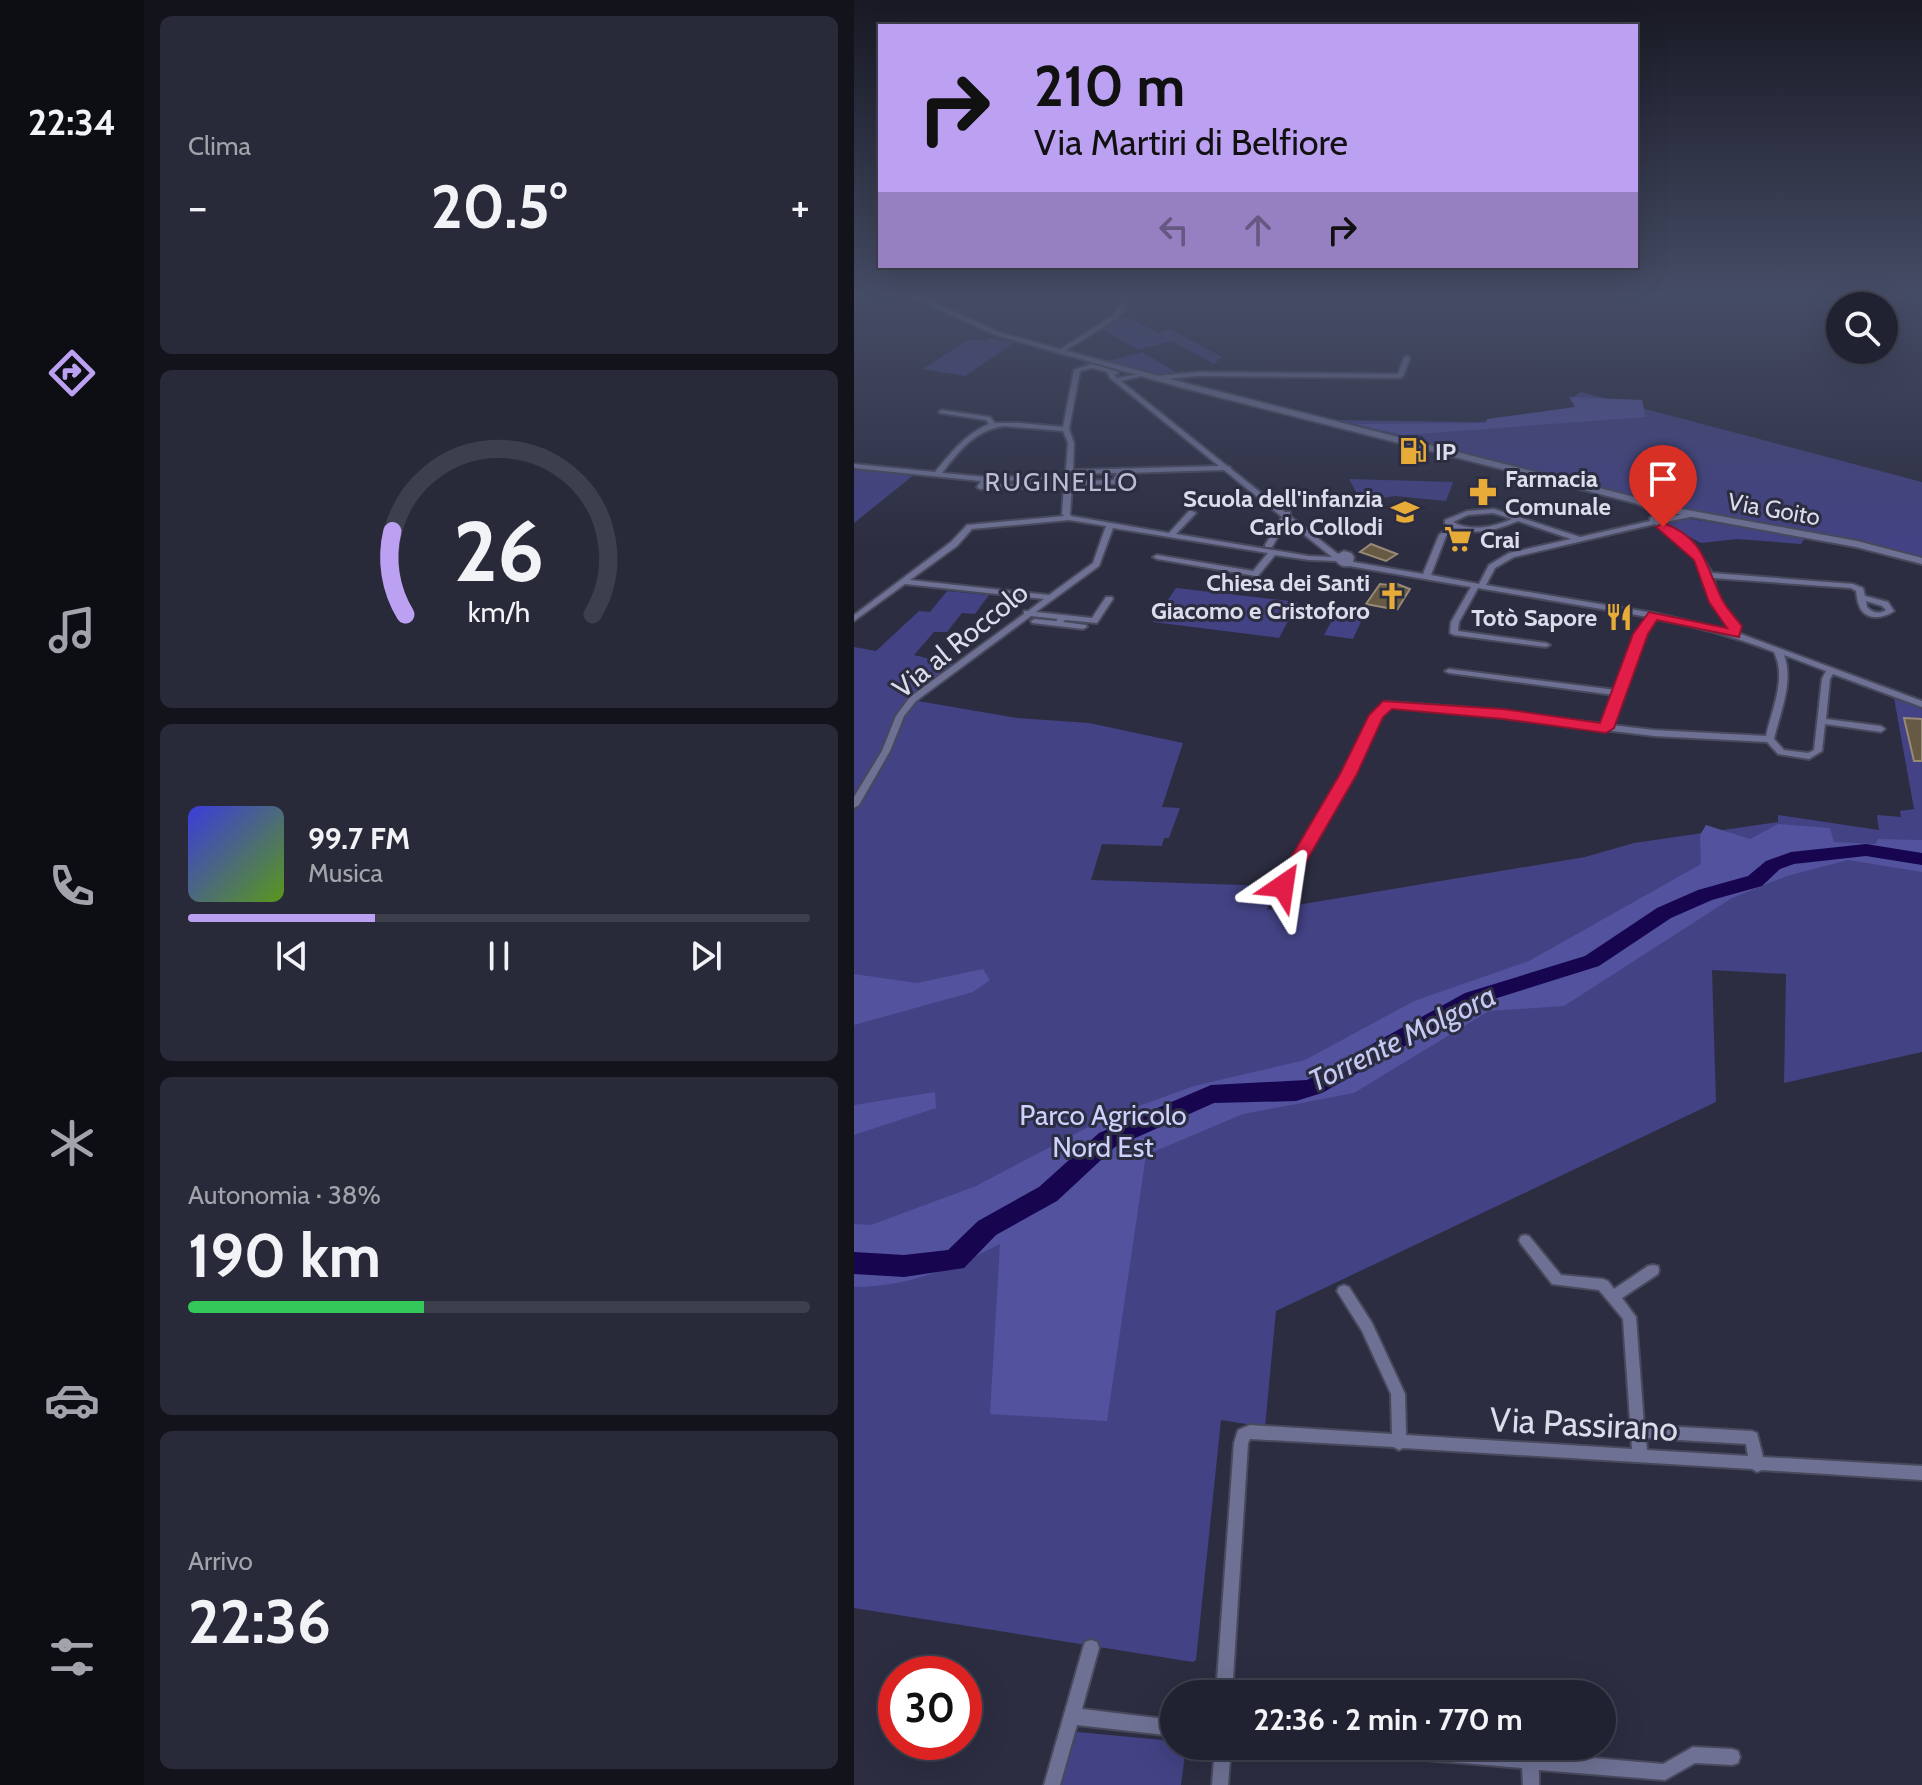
<!DOCTYPE html>
<html lang="it">
<head>
<meta charset="utf-8">
<style>
  :root { --surface:#212231; --page:#292a39; --text:#f1f3f6; --muted:#a2a4ab; --line:#3e3f4d; --accent:#bca0f2 }
  body { margin:0; font-family:Cabin,sans-serif; background:var(--page); color:var(--text); height:100vh; display:flex; flex-direction:column; font-size:30px; white-space:nowrap }
  * { box-sizing:border-box; margin:0 }
  p { font-size:26px; color:var(--muted) }
  .icon { flex:none; width:44px; height:44px; fill:none; stroke:currentColor; stroke-width:2; stroke-linecap:round; stroke-linejoin:round }
  .map { position:relative; flex:1; overflow:hidden }
  .details { display:flex; flex-direction:column; gap:16px; padding:16px; background:#12131b; width:710px }
  .details>* { flex:none }
  .banner { position:absolute; left:24px; top:24px; width:760px; height:244px; border-radius:0px; box-shadow:0 8px 32px #0002,0 0 0 2px var(--line); background:#bca0f2; color:#111; overflow:hidden }
  .fabs { position:absolute; left:972px; top:292px; display:grid; gap:16px }
  .fabs a { display:grid; place-items:center; width:72px; height:72px; border-radius:50%; background:var(--surface); box-shadow:0 8px 32px #0002,0 0 0 2px var(--line); font-size:40px }
  .speed { position:absolute; left:24px; top:1656px; display:flex; gap:16px; font-size:40px; font-weight:700; text-align:center }
  .speed>* { display:grid; place-content:center; width:104px; height:104px; border-radius:50%; background:var(--surface); box-shadow:0 8px 32px #0002,0 0 0 2px var(--line); line-height:1 }
  .speed .limit { border:12px solid #d22; background:#fff; color:#111 }
  .pin { position:absolute; display:grid; place-items:center; width:68px; height:68px; color:#fff; margin:-82px -34px; border-radius:50% 50% 50% 0; rotate:-45deg; box-shadow:0 0 8px #0007 }
  .pin .icon { rotate:45deg }
  .me { position:absolute; width:88px; margin:-44px; rotate:32deg; stroke-linejoin:round; filter:drop-shadow(0 0 6px #0008) }
  .turn { display:flex; align-items:center; gap:28px; height:168px; padding:0 24px; font-size:36px }
  .turn .icon { width:104px; height:104px; stroke-width:2.5 }
  .turn b { display:block; font-size:56px; line-height:68px }
  .lanes { display:flex; align-items:center; height:76px; padding:0 24px; background:#0003; justify-content:center; gap:40px; direction:ltr }
  .lanes .off { opacity:.35 }
  .big { font-size:60px; font-weight:700; line-height:1.1 }
  .details .tile { flex:1; display:flex; flex-direction:column; justify-content:center; gap:12px; min-width:0; padding:0 28px; border-radius:12px; background:var(--page) }
  .details .dial { align-items:center; gap:0 }
  .dial svg { height:208px; overflow:visible; fill:none; stroke:var(--line); stroke-width:7; stroke-linecap:round; text-anchor:middle }
  .dial text { fill:var(--text); stroke:none }
  .song { display:flex; align-items:center; gap:24px }
  .cover { width:96px; height:96px; border-radius:12px; background:linear-gradient(135deg,hsl(240 70% 55%),hsl(90 70% 35%)) }
  .played { height:8px; border-radius:4px; background:linear-gradient(90deg,var(--accent) 30%,var(--line) 30%) }
  .keys { display:flex; justify-content:space-around; direction:ltr }
  .heat { display:flex; justify-content:space-between; align-items:center; font-size:44px; direction:ltr }
  .charge { height:12px; border-radius:6px; background:linear-gradient(90deg,#34c759 38%,var(--line) 0) }
  .trip { position:absolute; left:306px; top:1680px; width:456px; height:80px; border-radius:40px; background:var(--surface); box-shadow:0 8px 32px #0002,0 0 0 2px var(--line); font-weight:700; line-height:80px; text-align:center }
  main { display:flex; flex:1; min-height:0 }
  .dock { display:flex; flex-direction:column; width:144px; justify-content:space-around; align-items:center; background:#0d0e14; color:var(--muted) }
  .dock .icon { width:56px; height:56px }
  .dock .active { color:var(--accent) }
  .dock b { font-size:36px; color:var(--text) }
  .map>svg:first-child { display:block }
</style>
</head>
<body>
<main>
<nav class="dock">
<b>22:34</b>
<svg class="icon active" aria-label="directions" viewBox="0 0 24 24"><path d="M12 3l9 9-9 9-9-9zM9 14v-3h6M13 9l2 2-2 2"/></svg>
<svg class="icon" aria-label="music" viewBox="0 0 24 24"><path d="M9 18V5l10-2v13"/><circle cx="6" cy="18" r="3"/><circle cx="16" cy="16" r="3"/></svg>
<svg class="icon" aria-label="phone" viewBox="0 0 24 24"><path d="M5 4h4l2 5-3 2q2 4 5 5l2-3 5 2v4C11 20 4 13 5 4z"/></svg>
<svg class="icon" aria-label="climate" viewBox="0 0 24 24"><path d="M12 3v18M4 7l16 10M4 17L20 7"/></svg>
<svg class="icon" aria-label="car" viewBox="0 0 24 24"><path d="M5 17H2v-5l4-1 3-4h7l3 4 3 1v5h-3M9 17h6M6 11h13"/><circle cx="7" cy="17" r="2"/><circle cx="17" cy="17" r="2"/></svg>
<svg class="icon" aria-label="filters" viewBox="0 0 24 24"><path d="M4 7h16M4 17h16"/><circle cx="9" cy="7" r="2"/><circle cx="15" cy="17" r="2"/></svg>
</nav>
<section class="details">
<div class="tile"><p>Clima</p>
<div class="heat"><a>−</a><b class="big">20.5°</b><a>+</a></div>
</div>
<div class="tile dial"><svg viewBox="0 0 100 80">
<path d="M14 69A42 42 0 1 1 86 69"/>
<path d="M14 69A42 42 0 0 1 9 37" stroke="#bca0f2"/>
<text x="50" y="56" font-size="32" font-weight="700">26</text>
<text x="50" y="72" font-size="11">km/h</text>
</svg></div>
<div class="tile">
<div class="song"><i class="cover"></i><div><b>99.7 FM</b><p>Musica</p></div></div>
<div class="played"></div>
<div class="keys"><svg class="icon" aria-label="previous" viewBox="0 0 24 24"><path d="M18 5L8 12l10 7zM5 5v14"/></svg><svg class="icon" aria-label="pause" viewBox="0 0 24 24"><path d="M8 5v14M16 5v14"/></svg><svg class="icon" aria-label="next" viewBox="0 0 24 24"><path d="M6 5l10 7-10 7zM19 5v14"/></svg></div>
</div>
<div class="tile"><p>Autonomia · 38%</p><b class="big">190 km</b><div class="charge"></div></div>
<div class="tile"><p>Arrivo</p><b class="big">22:36</b></div>
</section>
<div class="map">
<svg width="1068" height="1785" viewBox="0 0 1068 1785">
  <rect width="100%" height="100%" fill="#2c2d41"/>
  <!-- green -->
  <g fill="#434284">
    <path d="M 264,318 L 277,318 L 304,333 L 316,329 L 368,357 L 360,364 L 318,341 L 284,350 L 248,329 Z"/>
    <path d="M 135,338 L 161,342 L 111,376 L 69,369 L 115,339 L 130,341 Z"/>
    <path d="M 289,352 L 325,374 L 306,375 L 253,361 Z"/>
    <path d="M 727,392 L 1068,482 L 1068,558 L 1020,545 L 833,511 L 477,420 L 625,422 L 730,412 L 721,405 L 719,397 Z"/>
    <path d="M 0,468 L 61,474 L 0,523 Z"/>
    <path d="M 495,479 L 599,482 L 592,501 L 541,496 L 507,501 Z"/>
    <path d="M 831,518 L 951,538 L 947,544 L 883,539 L 847,543 L 809,523 Z"/>
    <path d="M 322,588 L 444,602 L 425,638 L 299,622 Z"/>
    <path d="M 93,591 L 135,595 L 121,614 L 108,613 L 93,632 L 80,632 L 60,655 L 101,665 L 58,700 L 163,718 L 235,723 L 329,743 L 308,807 L 326,808 L 315,838 L 310,838 L 308,846 L 248,844 L 237,880 L 421,886 L 413,910 L 731,857 L 780,843 L 924,822 L 924,815 L 1025,830 L 1023,815 L 1047,817 L 1046,811 L 1060,809 L 1040,698 L 1068,709 L 1068,1052 L 930,1083 L 932,974 L 858,970 L 862,1102 L 422,1311 L 411,1427 L 367,1420 L 342,1660 L 339,1662 L 0,1608 L 0,647 L 22,651 L 65,611 L 76,612 Z"/>
    <path d="M 483,611 L 510,615 L 499,639 L 470,635 Z"/>
    <path d="M 223,1732 L 320,1741 L 320,1746 L 332,1746 L 327,1785 L 207,1785 Z"/>
  </g>
  <!-- forest -->
  <g fill="#52529e">
    <path d="M 715,397 L 788,400 L 792,417 L 549,435 L 501,424 L 632,423 L 633,419 L 721,407 Z"/>
    <path d="M 924,824 L 976,828 L 980,842 L 1021,844 L 1024,839 L 1068,840 L 1068,872 L 994,860 L 933,876 L 878,898 L 710,1006 L 635,1011 L 500,1093 L 389,1114 L 292,1155 L 253,1421 L 136,1414 L 146,1244 C 100,1268 53,1287 0,1287 L 0,1224 L 17,1225 L 122,1186 L 249,1119 L 340,1086 L 451,1060 L 560,1001 L 675,961 L 847,864 L 846,835 L 852,825 L 896,839 Z"/>
    <path d="M 129,969 L 136,980 L 119,992 L 0,1025 L 0,974 L 63,983 Z"/>
    <path d="M 81,1092 L 82,1108 L 0,1135 L 0,1105 Z"/>
  </g>
  <g fill="none" stroke-linecap="round" stroke-linejoin="round">
    <!-- river -->
    <path fill="#17064f" fill-rule="evenodd" d="M 1012,844 L 1068,853 L 1068,865 L 1012,856 L 940,864 L 926,869 L 908,886 L 858,900 L 817,918 L 745,966 L 627,1003 L 468,1093 L 442,1101 L 360,1103 L 261,1147 L 203,1201 L 142,1235 L 110,1268 L 50,1277 L 0,1274 L 0,1252 L 50,1255 L 94,1250 L 124,1221 L 185,1187 L 245,1133 L 357,1085 L 453,1080 L 611,993 L 731,956 L 803,908 L 844,890 L 894,876 L 912,861 L 937,852 Z"/>
  </g>
  <!-- building -->
  <g fill="#675a45" stroke="#978973" stroke-width="2">
    <path d="M 517,544 L 543,554 L 532,561 L 506,552 Z"/>
    <path d="M 538,582 L 556,589 L 543,610 L 512,604 L 526,584 L 535,585 Z"/>
    <path d="M 1050,718 L 1068,719 L 1068,761 L 1060,761 Z"/>
  </g>
  <g fill="none" stroke-linecap="round" stroke-linejoin="round">
    <!-- minor casing -->
    <g stroke="#48495c" stroke-width="4">
      <g id="minor">
        <path d="M 272,296 L 278,296 L 263,318 L 209,352 L 205,352 L 205,350 L 259,316 Z"/>
        <path d="M 553,356 L 556,358 L 549,376 L 546,378 L 344,376 L 302,380 L 299,378 L 302,376 L 344,372 L 544,374 L 550,358 Z"/>
        <path d="M 238,364 L 264,372 L 264,374 L 260,374 L 263,378 L 292,373 L 292,375 L 267,381 L 373,466 L 376,467 L 377,469 L 431,512 L 436,512 L 436,516 L 484,554 L 490,551 L 497,553 L 500,557 L 499,562 L 569,574 L 585,535 L 596,526 L 591,524 L 591,520 L 613,511 L 640,509 L 726,537 L 796,521 L 796,518 L 800,515 L 800,511 L 778,502 L 776,501 L 780,499 L 806,508 L 808,516 L 804,519 L 840,512 L 840,516 L 808,523 L 840,545 L 858,573 L 999,584 L 1009,588 L 1011,596 L 1034,602 L 1040,611 C 1029,619 1010,621 1005,605 C 1003,601 1003,596 1002,591 L 997,588 L 859,578 L 866,602 L 885,626 L 884,633 L 1068,701 L 1068,707 L 979,674 L 976,679 L 972,719 L 1027,726 L 1031,729 L 1027,732 L 971,724 L 968,751 L 955,759 L 924,754 L 913,742 L 800,736 L 619,714 L 537,707 L 527,716 L 500,774 L 434,886 L 429,889 L 424,886 L 490,774 L 519,715 L 532,702 L 619,708 L 749,724 L 760,695 L 595,673 L 591,671 L 595,669 L 762,690 L 783,634 L 794,617 L 624,588 L 605,622 L 604,631 L 692,643 L 696,645 L 692,647 L 600,635 L 596,633 L 597,622 L 617,587 L 495,566 C 490,567 486,566 482,561 L 455,560 L 421,555 L 404,576 L 401,576 L 303,559 L 299,557 L 303,555 L 399,571 L 414,553 L 259,528 L 245,566 L 182,612 L 238,618 L 252,597 L 258,597 L 259,599 L 243,623 L 211,620 L 209,622 L 232,625 L 233,627 L 229,629 L 178,623 L 177,621 L 181,619 L 202,621 L 204,619 L 177,616 L 62,701 L 50,716 L 36,751 L 5,805 L 0,808 L 0,797 L 28,751 L 42,716 L 56,697 L 170,614 L 170,611 L 174,611 L 190,599 L 51,584 L 0,621 L 0,615 L 97,542 L 113,525 L 210,516 L 208,514 L 210,487 L 126,489 L 123,487 L 127,481 L 0,468 L 0,464 L 81,472 C 97,453 111,434 135,424 L 132,420 L 86,413 L 85,412 L 88,410 L 136,417 L 141,423 L 166,423 L 209,427 L 220,370 ZM 238,368 L 253,372 L 256,378 L 365,466 L 219,470 L 220,443 L 215,429 L 226,371 ZM 150,426 L 209,431 L 214,443 L 212,470 L 210,472 L 211,476 L 132,477 L 88,473 C 105,451 121,430 150,426 ZM 370,470 L 428,517 L 411,545 L 412,547 L 418,547 L 433,521 L 478,557 L 455,556 L 322,534 L 342,513 L 338,511 L 335,511 L 315,533 L 217,516 L 216,514 L 218,485 L 261,484 L 263,483 L 270,473 ZM 263,473 L 259,480 L 218,481 L 218,474 ZM 211,480 L 210,483 L 131,485 L 134,481 ZM 639,513 L 658,519 C 639,527 617,532 599,522 L 614,515 ZM 215,520 L 252,526 L 239,563 L 195,595 L 56,580 L 103,546 L 118,529 ZM 664,521 L 717,539 L 655,553 L 635,565 L 625,584 L 577,575 L 592,536 L 601,529 C 622,535 644,530 664,521 ZM 801,524 L 834,549 L 849,570 L 858,602 L 877,626 L 876,631 L 800,613 L 632,585 L 641,568 L 660,557 ZM 1012,601 L 1028,606 L 1032,610 C 1024,615 1018,612 1013,607 ZM 802,619 C 843,626 881,637 920,652 C 933,678 918,709 912,736 L 800,730 L 757,725 L 791,634 ZM 930,655 L 972,671 L 968,679 L 960,750 L 954,753 L 930,750 L 920,739 C 926,712 940,682 930,655 Z"/>
        <path d="M 671,1235 L 675,1236 L 707,1275 L 749,1279 L 754,1281 L 760,1289 L 794,1266 L 799,1265 L 804,1266 L 805,1270 L 804,1274 L 768,1298 L 782,1317 L 790,1425 L 898,1431 L 903,1433 L 909,1457 L 1068,1466 L 1068,1480 L 908,1470 L 903,1472 L 898,1469 L 549,1448 L 545,1450 L 540,1447 L 396,1439 L 394,1443 L 378,1694 L 362,1694 L 380,1443 L 384,1430 L 396,1425 L 538,1434 L 537,1394 L 508,1331 L 483,1291 L 485,1287 L 490,1285 L 495,1287 L 518,1323 L 551,1394 L 552,1435 L 778,1449 L 769,1319 L 745,1290 L 698,1284 L 667,1244 L 665,1240 L 667,1236 ZM 792,1438 L 892,1444 L 894,1456 L 793,1450 Z"/>
        <path d="M 237,1640 L 243,1642 L 245,1648 L 228,1709 L 320,1720 L 320,1736 L 223,1725 L 206,1785 L 190,1785 L 229,1648 L 231,1642 Z"/>
        <path d="M 361,1746 L 377,1746 L 374,1785 L 358,1785 Z"/>
        <path d="M 492,1746 L 599,1746 L 809,1764 L 839,1747 L 878,1749 L 884,1751 L 886,1757 L 884,1763 L 878,1765 L 841,1763 L 811,1780 L 685,1770 L 685,1785 L 669,1785 L 668,1768 L 500,1754 L 494,1752 Z"/>
      </g>
    </g>
    <!-- tertiary casing -->
    <g stroke="#48495c" stroke-width="4">
      <path id="tertiary" d="M 56,296 L 65,296 L 146,333 L 335,384 L 828,509 L 1003,541 L 1068,558 L 1068,564 L 1002,547 L 828,515 L 329,388 L 142,335 Z"/>
    </g>
    <!-- minor -->
    <use href="#minor" fill="#6e7193" fill-rule="evenodd"/>
    <!-- tertiary -->
    <use href="#tertiary" fill="#6e7193" fill-rule="evenodd"/>
  </g>
  <!-- sky -->
  <linearGradient id="sky" x2="0" y2="1"><stop stop-color="#181924"/><stop offset="0.54" stop-color="#454c65"/><stop offset="1" stop-color="#454c65" stop-opacity="0"/></linearGradient>
  <rect width="1068" height="546" fill="url(#sky)"/>
  <!-- route -->
  <path fill="#e11d48" stroke="#92132f" stroke-width="2" d="M 809,523 C 852,538 851,567 869,601 C 874,610 882,618 888,626 L 885,637 L 803,620 L 794,634 L 760,728 L 752,733 L 649,719 L 538,709 L 529,717 L 503,774 L 435,891 L 422,891 L 420,886 L 486,774 L 515,715 L 529,701 L 649,709 L 746,723 L 779,634 L 795,612 L 873,628 L 855,602 L 840,560 L 802,527 Z"/>
  <!-- icons -->
  <defs>
    <g id="fuel-bare" transform="scale(2.16)"><path d="M-5.5-6h7V0h2V4h1.3V-2.5L3-4.5l.8-.8L6-3V5H2.5V1h-1V6h-7ZM-4.2-4.7v3.2H.2V-4.7Z" fill="#e7ac37" stroke="#2c2d41" stroke-width="2.5" paint-order="stroke"/></g>
    <g id="pharmacy-bare" transform="scale(2.16)"><path d="M-2-6h4v4h4v4h-4v4h-4v-4h-4v-4h4Z" fill="#e7ac37" stroke="#2c2d41" stroke-width="2.5" paint-order="stroke"/></g>
    <g id="school-bare" transform="scale(2.16)"><path d="M0-5L7-2L0 1L-7-2ZM-4 1L0 2.5L4 1V4Q0 6-4 4Z" fill="#e7ac37" stroke="#2c2d41" stroke-width="2.5" paint-order="stroke"/></g>
    <g id="supermarket-bare" transform="scale(2.16)"><path d="M-6-5.5h2.5l.6 2H6L4.5 2H-2.5L-4.4-4H-6ZM-1.5 3.2a1.3 1.3 0 1 0 .1 0ZM3 3.2a1.3 1.3 0 1 0 .1 0Z" fill="#e7ac37" stroke="#2c2d41" stroke-width="2.5" paint-order="stroke"/></g>
    <g id="church-bare" transform="scale(2.16)"><path d="M-1.2-6h2.4v3.5h3.3v2.4h-3.3V6h-2.4V-.1h-3.3v-2.4h3.3Z" fill="#e7ac37" stroke="#2c2d41" stroke-width="2.5" paint-order="stroke"/></g>
    <g id="restaurant-bare" transform="scale(2.16)"><path d="M-5-6h1v4h1v-4h1v4h1v-4h1v5L-1.5 .5V6h-2V.5L-5-1ZM5-6V6H3V1.5H1.5Q1.5-4 5-6Z" fill="#e7ac37" stroke="#2c2d41" stroke-width="2.5" paint-order="stroke"/></g>
  </defs>
  <g fill-rule="evenodd">
    <use href="#fuel-bare" x="559" y="451"/>
    <use href="#pharmacy-bare" x="629" y="492"/>
    <use href="#school-bare" x="551" y="512"/>
    <use href="#supermarket-bare" x="604" y="539"/>
    <use href="#church-bare" x="538" y="596"/>
    <use href="#restaurant-bare" x="765" y="617"/>
  </g>
  <g text-anchor="middle" dominant-baseline="central" stroke-width="6" stroke-linejoin="round" paint-order="stroke">
    <!-- far-poi labels -->
    <g font-size="24" font-weight="bold" fill="#dcddeb" stroke="#2c2d41" text-anchor="start">
      <text x="581" y="451">IP</text>
      <text x="651" y="478">Farmacia<tspan x="651" dy="28">Comunale</tspan></text>
      <text x="529" y="498" text-anchor="end">Scuola dell'infanzia<tspan x="529" dy="28">Carlo Collodi</tspan></text>
      <text x="626" y="539">Crai</text>
      <text x="516" y="582" text-anchor="end">Chiesa dei Santi<tspan x="516" dy="28">Giacomo e Cristoforo</tspan></text>
      <text x="743" y="617" text-anchor="end">Totò Sapore</text>
    </g>
    <!-- far-street labels -->
    <g font-size="24" fill="#dcddeb" stroke="#2c2d41">
      <text transform="translate(920 509) rotate(10)">Via Goito</text>
    </g>
    <!-- far-quarter labels -->
    <g font-size="26" letter-spacing="2" fill="#babcd6" stroke="#2c2d41">
      <text x="208" y="482">RUGINELLO</text>
    </g>
    <!-- street labels -->
    <g font-size="28" fill="#dcddeb" stroke="#2c2d41">
      <text transform="translate(106 640) rotate(-39)">Via al Roccolo</text>
    </g>
    <!-- park labels -->
    <g font-size="28" fill="#cdd1fc" stroke="#2c2d41">
      <text x="249" y="1115">Parco Agricolo<tspan x="249" dy="32">Nord Est</tspan></text>
    </g>
    <!-- water labels -->
    <g font-size="30" font-style="italic" fill="#c4c8f2" stroke="#2c2d41">
      <text transform="translate(548 1038) rotate(-26)">Torrente Molgora</text>
    </g>
    <!-- near-street labels -->
    <g font-size="34" fill="#dcddeb" stroke="#2c2d41">
      <text transform="translate(730 1424) rotate(3)">Via Passirano</text>
    </g>
  </g>
</svg>
<div class="fabs">
<a><svg class="icon" aria-label="search" viewBox="0 0 24 24"><circle cx="10" cy="10" r="6"/><path d="M15 15l6 6"/></svg></a>
</div>
<div class="speed"><div class="limit">30</div></div>
<div class="pin" style="left:809px;top:527px;background:#d93025"><svg class="icon" aria-label="arrive" viewBox="0 0 24 24"><path d="M6 21V4h12l-3 4 3 4H6"/></svg></div>
<svg class="me" style="left:429px;top:886px" viewBox="-20 -20 40 40"><path d="M0-17L14 15 0 8-14 15z" fill="#e11d48" stroke="#fff" stroke-width="4"/></svg>
<div class="trip">22:36 · 2 min · 770 m</div>
<div class="banner">
<div class="turn"><svg class="icon" aria-label="right" viewBox="0 0 24 24"><path d="M7 20v-9h11M14 6l5 5-5 5"/></svg><div><b>210 m</b>Via Martiri di Belfiore</div></div>
<div class="lanes"><svg class="icon off" aria-label="left" viewBox="0 0 24 24"><path d="M17 20v-9H6M10 6l-5 5 5 5"/></svg><svg class="icon off" aria-label="ahead" viewBox="0 0 24 24"><path d="M12 20V5M6 11l6-6 6 6"/></svg><svg class="icon" aria-label="right" viewBox="0 0 24 24"><path d="M7 20v-9h11M14 6l5 5-5 5"/></svg></div>
</div>
</div>
</main>
</body>
</html>
